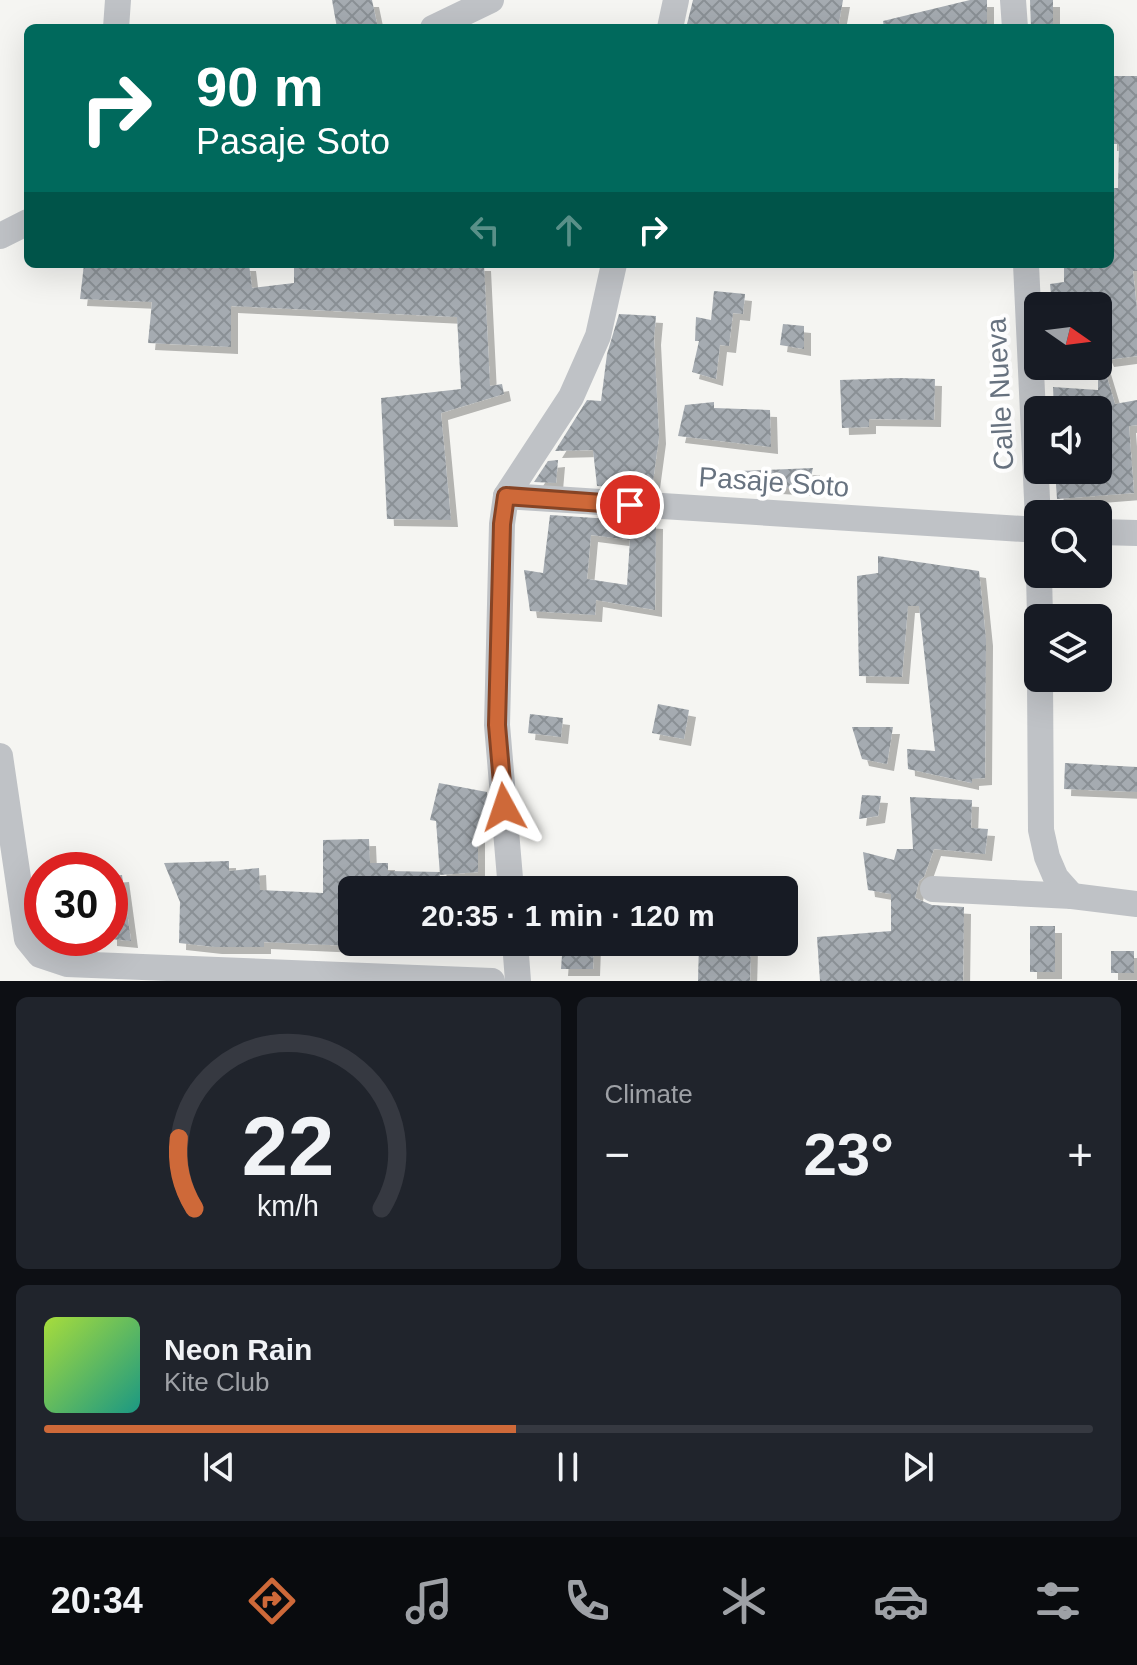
<!DOCTYPE html>
<html lang="en">
<head>
<meta charset="utf-8">
<style>
  :root { --surface:#171b24; --page:#20242c; --text:#f1f3f6; --muted:#9ea1a6; --line:#363941; --accent:#ce6939 }
  body { margin:0; font-family:Arial,sans-serif; background:var(--page); color:var(--text); height:100vh; display:flex; flex-direction:column; font-size:30px; white-space:nowrap }
  * { box-sizing:border-box; margin:0 }
  p { font-size:26px; color:var(--muted) }
  .icon { flex:none; width:44px; height:44px; fill:none; stroke:currentColor; stroke-width:2; stroke-linecap:round; stroke-linejoin:round }
  .map { position:relative; height:981px; overflow:hidden }
  .details { display:flex; flex-direction:column; gap:16px; padding:16px; background:#0d0f14; flex:1 }
  .details>* { flex:none }
  .hud { position:absolute; left:24px; top:24px; width:1090px; height:244px; border-radius:12px; box-shadow:0 8px 32px #0002; background:#00695c; color:#fff; overflow:hidden }
  .needle { width:52px; rotate:104deg }
  .controls { position:absolute; left:1024px; top:292px; display:grid; gap:16px }
  .controls a { display:grid; place-items:center; width:88px; height:88px; border-radius:12px; background:var(--surface); box-shadow:0 8px 32px #0002; font-size:40px }
  .speed { position:absolute; left:24px; top:852px; display:flex; gap:16px; font-size:40px; font-weight:700; text-align:center }
  .speed>* { display:grid; place-content:center; width:104px; height:104px; border-radius:50%; background:var(--surface); box-shadow:0 8px 32px #0002; line-height:1 }
  .speed .limit { border:12px solid #d22; background:#fff; color:#111 }
  .pin { position:absolute; display:grid; place-items:center; width:68px; height:68px; color:#fff; margin:-34px; border:4px solid #fff; border-radius:50%; box-shadow:0 2px 8px #0007 }
  .me { position:absolute; width:88px; margin:-44px; rotate:355deg; stroke-linejoin:round; filter:drop-shadow(0 0 6px #0008) }
  .turn { display:flex; align-items:center; gap:28px; height:168px; padding:0 40px; font-size:36px }
  .turn .icon { width:104px; height:104px; stroke-width:2.5 }
  .turn b { display:block; font-size:56px; line-height:68px }
  .lanes { display:flex; align-items:center; height:76px; padding:0 40px; background:#0003; justify-content:center; gap:40px; direction:ltr }
  .lanes .off { opacity:.35 }
  .big { font-size:60px; font-weight:700; line-height:1.1 }
  .details .card { flex:1; display:flex; flex-direction:column; justify-content:center; gap:12px; min-width:0; padding:0 28px; border-radius:12px; background:var(--page) }
  .details .dial { align-items:center; gap:0 }
  .dial svg { height:208px; overflow:visible; fill:none; stroke:var(--line); stroke-width:7; stroke-linecap:round; text-anchor:middle }
  .dial text { fill:var(--text); stroke:none }
  .song { display:flex; align-items:center; gap:24px }
  .cover { width:96px; height:96px; border-radius:12px; background:linear-gradient(135deg,hsl(80 70% 55%),hsl(170 70% 35%)) }
  .played { height:8px; border-radius:4px; background:linear-gradient(90deg,var(--accent) 45%,var(--line) 45%) }
  .keys { display:flex; justify-content:space-around; direction:ltr }
  .heat { display:flex; justify-content:space-between; align-items:center; font-size:44px; direction:ltr }
  .details .tiles { flex:1; display:grid; gap:16px; grid-template-columns:1fr 1fr }
  .card:last-child { grid-column:span 2 }
  .trip { position:absolute; left:338px; top:876px; width:460px; height:80px; border-radius:12px; background:var(--surface); box-shadow:0 8px 32px #0002; font-weight:700; line-height:80px; text-align:center }
  .tab-bar { display:flex; height:128px; justify-content:space-around; align-items:center; background:#090b0e; color:var(--muted) }
  .tab-bar .icon { width:56px; height:56px }
  .tab-bar .selected { color:var(--accent) }
  .tab-bar b { font-size:36px; color:var(--text) }
  .map>svg:first-child { display:block }
</style>
</head>
<body>
<div class="map">
<svg width="1137" height="981" viewBox="0 0 1137 981">
  <defs>
    <pattern id="building-cross-hatch" width="8" height="8" patternUnits="userSpaceOnUse" patternTransform="scale(2)"><rect width="8" height="8" fill="#a5abb1"/><path d="M0 0l8 8M0 8l8-8" fill="none" stroke="#8a9095"/></pattern>
    <filter id="shadow"><feDropShadow dx="7" dy="7" stdDeviation="0" flood-color="#0004"/></filter>
  </defs>
  <rect width="100%" height="100%" fill="#f5f5f2"/>
  <!-- building -->
  <g fill="url(#building-cross-hatch)" fill-rule="evenodd" filter="url(#shadow)">
    <path d="M 332,0 L 372,0 L 377,24 L 337,28 Z"/>
    <path d="M 693,0 L 843,0 L 838,28 L 686,28 Z"/>
    <path d="M 970,0 L 987,0 L 987,28 L 884,28 L 883,21 Z"/>
    <path d="M 1030,0 L 1053,0 L 1053,28 L 1031,28 Z"/>
    <path d="M 1110,76 L 1137,76 L 1137,271 L 1133,271 L 1137,310 L 1137,356 L 1107,360 L 1098,340 L 1098,300 L 1052,305 L 1050,284 L 1064,282 L 1064,264 L 1110,264 L 1110,188 L 1118,188 L 1119,144 L 1110,144 Z"/>
    <path d="M 84,264 L 249,264 L 252,288 L 294,283 L 294,264 L 484,264 L 490,386 L 502,384 L 504,394 L 441,413 L 451,520 L 387,519 L 381,398 L 461,389 L 457,317 L 231,306 L 231,347 L 148,343 L 152,302 L 80,299 Z"/>
    <path d="M 714,291 L 745,294 L 743,314 L 733,313 L 729,346 L 720,345 L 716,379 L 692,372 L 699,341 L 695,341 L 696,317 L 711,320 Z"/>
    <path d="M 619,314 L 656,316 L 654,338 L 659,437 L 652,489 L 597,486 L 593,450 L 555,451 L 587,400 L 601,401 L 607,354 Z"/>
    <path d="M 783,324 L 804,326 L 804,349 L 780,345 Z"/>
    <path d="M 1098,364 L 1103,364 L 1115,404 L 1137,400 L 1137,425 L 1129,426 L 1134,493 L 1057,499 L 1055,470 L 1098,470 L 1098,410 L 1054,410 L 1053,387 L 1098,390 Z"/>
    <path d="M 898,378 L 935,379 L 934,420 L 869,419 L 869,427 L 842,428 L 840,380 Z"/>
    <path d="M 714,402 L 714,408 L 770,410 L 771,447 L 678,436 L 685,405 Z"/>
    <path d="M 558,460 L 556,483 L 534,482 L 548,461 Z"/>
    <path d="M 813,468 L 808,489 L 741,485 L 741,471 Z"/>
    <path d="M 550,515 L 656,522 L 655,610 L 596,600 L 595,615 L 530,611 L 524,570 L 543,573 ZM 591,535 L 630,540 L 627,585 L 587,579 Z"/>
    <path d="M 878,556 L 979,571 L 986,639 L 985,778 L 972,779 L 972,783 L 908,769 L 907,749 L 935,751 L 919,606 L 908,606 L 902,677 L 859,676 L 857,576 L 878,573 Z"/>
    <path d="M 658,704 L 689,710 L 684,739 L 652,733 Z"/>
    <path d="M 530,714 L 563,718 L 561,737 L 528,733 Z"/>
    <path d="M 852,727 L 893,727 L 887,764 L 862,759 Z"/>
    <path d="M 1065,763 L 1137,767 L 1137,792 L 1064,789 Z"/>
    <path d="M 439,783 L 487,792 L 489,821 L 478,821 L 478,872 L 440,875 L 436,821 L 430,820 Z"/>
    <path d="M 862,795 L 881,796 L 878,816 L 859,819 Z"/>
    <path d="M 910,797 L 972,800 L 971,828 L 988,829 L 985,854 L 934,849 L 924,877 L 919,881 L 915,898 L 932,905 L 964,907 L 963,981 L 820,981 L 817,937 L 891,931 L 891,894 L 868,890 L 863,852 L 894,860 L 897,849 L 913,849 Z"/>
    <path d="M 369,839 L 370,863 L 388,863 L 388,871 L 440,872 L 439,890 L 352,890 L 352,946 L 264,942 L 264,947 L 215,947 L 179,943 L 180,902 L 164,863 L 229,861 L 229,871 L 259,868 L 260,890 L 323,893 L 323,840 Z"/>
    <path d="M 122,875 L 131,941 L 110,939 L 110,876 Z"/>
    <rect x="1030" y="926" width="25" height="46"/>
    <path d="M 563,942 L 594,942 L 593,969 L 561,969 Z"/>
    <path d="M 699,942 L 751,943 L 750,981 L 698,981 Z"/>
    <rect x="1111" y="951" width="23" height="22"/>
  </g>
  <g fill="none" stroke-linecap="round" stroke-linejoin="round">
    <!-- minor -->
    <g stroke="#bfc2c6" stroke-width="26">
      <path d="M 1013,0 L 1015,28"/>
      <path d="M 116,28 L 118,0"/>
      <path d="M 433,28 L 491,0"/>
      <path d="M 670,28 L 676,0"/>
      <path d="M 0,236 L 28,222"/>
      <path d="M 1026,264 L 1038,520"/>
      <path d="M 506,496 L 1038,530"/>
      <path d="M 1098,532 L 1137,533"/>
      <path d="M 1039,574 L 1040,618"/>
      <path d="M 1040,678 L 1041,830 L 1047,857 L 1056,878 L 1072,896"/>
      <path d="M 0,756 L 27,939 L 40,955 L 67,964 L 492,981"/>
      <path d="M 933,889 L 1072,896 L 1137,904"/>
      <path d="M 511,890 L 497,725 L 502,524 L 506,496 L 571,397 L 598,336 L 614,264"/>
      <path d="M 515,942 L 518,981"/>
    </g>
  </g>
  <g fill="none" stroke-linecap="round" stroke-linejoin="round">
    <!-- route casing -->
    <g stroke="#864425" stroke-width="20">
      <path id="route" d="M 504,807 L 497,725 L 502,524 L 506,496 L 630,505"/>
    </g>
    <!-- route -->
    <use href="#route" stroke="#ce6939" stroke-width="14"/>
  </g>
  <g text-anchor="middle" dominant-baseline="central" stroke-width="8" stroke-linejoin="round" paint-order="stroke">
    <!-- street labels -->
    <g font-size="28" fill="#687380" stroke="#fff">
      <text transform="translate(1000 394) rotate(-93)">Calle Nueva</text>
      <text transform="translate(774 482) rotate(4)">Pasaje Soto</text>
    </g>
  </g>
</svg>
<div class="controls">
<a><svg class="needle" viewBox="-14 -14 28 28"><path d="M0-13l5 13h-10z" fill="#e53935"/><path d="M0 13l5-13h-10z" fill="#9ea1a6"/></svg></a>
<a><svg class="icon" aria-label="sound" viewBox="0 0 24 24"><path d="M4 9h4l5-4v14l-5-4H4zM17 9q2 3 0 6"/></svg></a>
<a><svg class="icon" aria-label="search" viewBox="0 0 24 24"><circle cx="10" cy="10" r="6"/><path d="M15 15l6 6"/></svg></a>
<a><svg class="icon" aria-label="layers" viewBox="0 0 24 24"><path d="M12 4l9 5-9 5-9-5zM3 14l9 5 9-5"/></svg></a>
</div>
<div class="speed"><div class="limit">30</div></div>
<div class="pin" style="left:630px;top:505px;background:#d93025"><svg class="icon" aria-label="arrive" viewBox="0 0 24 24"><path d="M6 21V4h12l-3 4 3 4H6"/></svg></div>
<svg class="me" style="left:504px;top:807px" viewBox="-20 -20 40 40"><path d="M0-17L14 15 0 8-14 15z" fill="#ce6939" stroke="#fff" stroke-width="4"/></svg>
<div class="trip">20:35 · 1 min · 120 m</div>
<div class="hud">
<div class="turn"><svg class="icon" aria-label="right" viewBox="0 0 24 24"><path d="M7 20v-9h11M14 6l5 5-5 5"/></svg><div><b>90 m</b>Pasaje Soto</div></div>
<div class="lanes"><svg class="icon off" aria-label="left" viewBox="0 0 24 24"><path d="M17 20v-9H6M10 6l-5 5 5 5"/></svg><svg class="icon off" aria-label="ahead" viewBox="0 0 24 24"><path d="M12 20V5M6 11l6-6 6 6"/></svg><svg class="icon" aria-label="right" viewBox="0 0 24 24"><path d="M7 20v-9h11M14 6l5 5-5 5"/></svg></div>
</div>
</div>
<section class="details">
<div class="tiles">
<div class="card dial"><svg viewBox="0 0 100 80">
<path d="M14 69A42 42 0 1 1 86 69"/>
<path d="M14 69A42 42 0 0 1 8 42" stroke="#ce6939"/>
<text x="50" y="56" font-size="32" font-weight="700">22</text>
<text x="50" y="72" font-size="11">km/h</text>
</svg></div>
<div class="card"><p>Climate</p>
<div class="heat"><a>−</a><b class="big">23°</b><a>+</a></div>
</div>
<div class="card">
<div class="song"><i class="cover"></i><div><b>Neon Rain</b><p>Kite Club</p></div></div>
<div class="played"></div>
<div class="keys"><svg class="icon" aria-label="previous" viewBox="0 0 24 24"><path d="M18 5L8 12l10 7zM5 5v14"/></svg><svg class="icon" aria-label="pause" viewBox="0 0 24 24"><path d="M8 5v14M16 5v14"/></svg><svg class="icon" aria-label="next" viewBox="0 0 24 24"><path d="M6 5l10 7-10 7zM19 5v14"/></svg></div>
</div>
</div>
</section>
<nav class="tab-bar">
<b>20:34</b>
<svg class="icon selected" aria-label="directions" viewBox="0 0 24 24"><path d="M12 3l9 9-9 9-9-9zM9 14v-3h6M13 9l2 2-2 2"/></svg>
<svg class="icon" aria-label="music" viewBox="0 0 24 24"><path d="M9 18V5l10-2v13"/><circle cx="6" cy="18" r="3"/><circle cx="16" cy="16" r="3"/></svg>
<svg class="icon" aria-label="phone" viewBox="0 0 24 24"><path d="M5 4h4l2 5-3 2q2 4 5 5l2-3 5 2v4C11 20 4 13 5 4z"/></svg>
<svg class="icon" aria-label="climate" viewBox="0 0 24 24"><path d="M12 3v18M4 7l16 10M4 17L20 7"/></svg>
<svg class="icon" aria-label="car" viewBox="0 0 24 24"><path d="M5 17H2v-5l4-1 3-4h7l3 4 3 1v5h-3M9 17h6M6 11h13"/><circle cx="7" cy="17" r="2"/><circle cx="17" cy="17" r="2"/></svg>
<svg class="icon" aria-label="filters" viewBox="0 0 24 24"><path d="M4 7h16M4 17h16"/><circle cx="9" cy="7" r="2"/><circle cx="15" cy="17" r="2"/></svg>
</nav>
</body>
</html>
